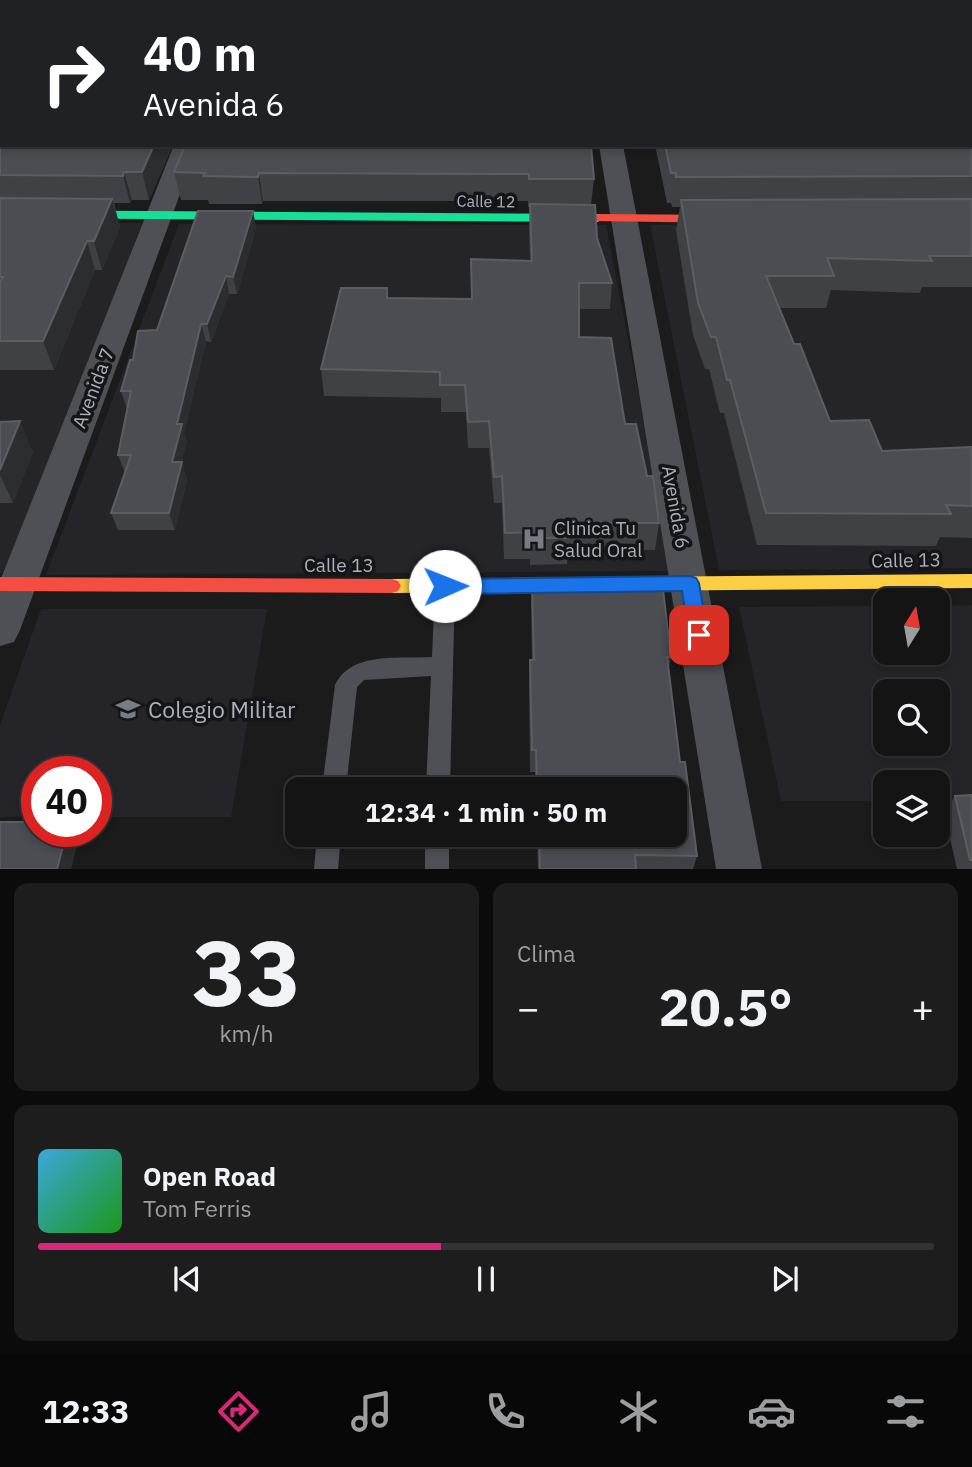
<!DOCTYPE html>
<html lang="es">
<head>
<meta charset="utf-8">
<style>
  :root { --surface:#141415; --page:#1d1d1e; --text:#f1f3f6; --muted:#9d9ea0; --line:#333334; --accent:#db2777 }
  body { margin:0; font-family:"IBM Plex Sans",sans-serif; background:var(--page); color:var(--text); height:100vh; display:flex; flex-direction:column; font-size:26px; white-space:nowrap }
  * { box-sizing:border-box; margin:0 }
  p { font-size:23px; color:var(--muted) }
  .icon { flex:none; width:38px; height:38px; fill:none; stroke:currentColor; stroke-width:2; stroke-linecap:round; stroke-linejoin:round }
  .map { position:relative; height:869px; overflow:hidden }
  .side { display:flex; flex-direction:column; gap:14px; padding:14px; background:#0b0b0c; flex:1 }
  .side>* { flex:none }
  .guide { position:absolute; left:0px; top:0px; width:973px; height:147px; box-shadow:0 4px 10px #0003,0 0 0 2px var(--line); background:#202124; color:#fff; overflow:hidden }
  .needle { width:46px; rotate:11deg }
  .controls { position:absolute; left:873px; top:588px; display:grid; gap:14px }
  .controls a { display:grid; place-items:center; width:77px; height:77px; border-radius:14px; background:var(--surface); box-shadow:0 4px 10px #0003,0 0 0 2px var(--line); font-size:35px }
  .speed { position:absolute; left:21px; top:756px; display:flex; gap:14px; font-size:35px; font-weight:700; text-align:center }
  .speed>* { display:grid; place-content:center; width:91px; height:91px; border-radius:50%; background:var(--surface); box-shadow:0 4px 10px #0003,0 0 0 2px var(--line); line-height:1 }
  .speed .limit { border:10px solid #d22; background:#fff; color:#111 }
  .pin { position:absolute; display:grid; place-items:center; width:60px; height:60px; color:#fff; margin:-30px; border-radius:14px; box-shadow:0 4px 10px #0006 }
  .me { position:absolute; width:77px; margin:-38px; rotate:89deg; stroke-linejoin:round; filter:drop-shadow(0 0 5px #0008) }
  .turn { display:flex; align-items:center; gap:24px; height:147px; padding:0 28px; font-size:32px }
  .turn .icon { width:91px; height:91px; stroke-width:2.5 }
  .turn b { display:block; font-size:49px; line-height:60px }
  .big { font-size:52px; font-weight:700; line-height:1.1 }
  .side .widget { flex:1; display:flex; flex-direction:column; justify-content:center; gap:10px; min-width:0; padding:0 24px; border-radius:14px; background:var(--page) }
  .side .dial { align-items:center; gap:0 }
  .dial b { font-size:91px; line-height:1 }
  .song { display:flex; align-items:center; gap:21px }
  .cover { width:84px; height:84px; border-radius:10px; background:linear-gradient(135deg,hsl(200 70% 55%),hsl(120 70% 35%)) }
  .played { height:7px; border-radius:4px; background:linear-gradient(90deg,var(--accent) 45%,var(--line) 45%) }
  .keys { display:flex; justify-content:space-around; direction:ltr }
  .heat { display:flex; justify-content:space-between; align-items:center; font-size:38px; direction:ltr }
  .side .tiles { flex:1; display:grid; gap:14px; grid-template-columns:1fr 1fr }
  .widget:last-child { grid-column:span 2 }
  .trip { position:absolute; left:285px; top:777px; width:402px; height:70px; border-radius:14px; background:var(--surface); box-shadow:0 4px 10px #0003,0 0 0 2px var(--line); font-weight:700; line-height:70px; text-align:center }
  .dock { display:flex; height:112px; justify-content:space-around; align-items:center; background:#080808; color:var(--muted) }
  .dock .icon { width:49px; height:49px }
  .dock .selected { color:var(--accent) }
  .dock b { font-size:32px; color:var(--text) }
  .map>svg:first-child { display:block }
</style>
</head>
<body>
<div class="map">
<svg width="972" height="869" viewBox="0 0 972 869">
  <rect width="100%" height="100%" fill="#1b1b1c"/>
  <!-- built -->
  <g fill="#252529" fill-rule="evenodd">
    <path d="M 0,223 L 142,223 L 9,573 L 0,573 Z"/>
    <path d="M 179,224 L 606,225 L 673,571 L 46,575 Z"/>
    <path d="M 650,225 L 972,225 L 972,568 L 719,570 Z"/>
    <path d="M 972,605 L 972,801 L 938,801 L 938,782 L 886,782 L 885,801 L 781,801 L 739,607 L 885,606 L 886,653 L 938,653 L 938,606 ZM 886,691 L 938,691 L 938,744 L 886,744 Z"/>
    <path d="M 41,609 L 267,609 L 231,817 L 96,817 L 96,772 L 37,772 L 37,817 L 0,817 L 0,725 Z"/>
  </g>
  <!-- green -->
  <path fill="#1e2620" d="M 613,0 L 931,0 L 932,2 L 613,2 Z"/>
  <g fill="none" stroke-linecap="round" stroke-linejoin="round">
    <!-- path -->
    <g stroke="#4b4c4f" stroke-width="2.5" stroke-dasharray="2.5 3.5" stroke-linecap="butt">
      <path d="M 623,0 L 654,2"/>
      <path d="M 900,0 L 906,2"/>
    </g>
    <!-- lane -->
    <g fill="#4f5055" fill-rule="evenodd">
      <path d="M 445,578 L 452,580 L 455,586 L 450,789 L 426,789 L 431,676 L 364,680 L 357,687 L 346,789 L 322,789 L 335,685 C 351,651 400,659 432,657 L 435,586 L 438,580 Z"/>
      <path d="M 317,835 L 341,835 L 338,869 L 314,869 Z"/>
      <rect x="425" y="835" width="24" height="34"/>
    </g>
    <!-- street -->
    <g fill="#4f5055" fill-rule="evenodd">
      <rect x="583" y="0" width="20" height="2"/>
      <path d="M 935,0 L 955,0 L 956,2 L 936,2 Z"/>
      <path d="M 174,145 L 198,145 L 20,630 L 14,642 L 0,646 L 0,581 Z"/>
      <path d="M 599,145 L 623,145 L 762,869 L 716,869 Z"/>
    </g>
    <!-- fast -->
    <g fill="#16e098" fill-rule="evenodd">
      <rect x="971" y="17" width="1" height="6"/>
      <path d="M 0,210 L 598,214 L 604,218 L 598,222 L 0,218 Z"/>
    </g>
    <!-- slow -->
    <path fill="#ffcf43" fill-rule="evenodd" d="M 972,574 L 972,588 L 392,593 L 386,591 L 383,586 L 386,581 L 392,579 Z"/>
    <!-- jam -->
    <g fill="#f24e42" fill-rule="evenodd">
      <path d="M 598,214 L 728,215 L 734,219 L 728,223 L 594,221 L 592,218 Z"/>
      <path d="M 0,577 L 392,579 L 398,581 L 401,586 L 398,591 L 392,593 L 0,591 Z"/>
    </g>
  </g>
  <!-- wall -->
  <g fill="#404145">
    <path d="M 0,0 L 2,2 L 2,112 L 0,112 Z"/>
    <path d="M 972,36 L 972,287 L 922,287 L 920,293 L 831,290 L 826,308 L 779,308 L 794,344 L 830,421 L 882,451 L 972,447 L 972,538 L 940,537 L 936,546 L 757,545 L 724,413 L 720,413 L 709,369 L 705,369 L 693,335 L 676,230 L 680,207 L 672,207 L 671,203 L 667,203 L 655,145 L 971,145 Z"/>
    <path d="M 0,117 L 173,145 L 149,200 L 132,200 L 130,203 L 114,203 L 120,227 L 102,270 L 95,270 L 54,370 L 0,370 Z"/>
    <path d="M 185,145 L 594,179 L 591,205 L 597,238 L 612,283 L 610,309 L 579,309 L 579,337 L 625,424 L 647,476 L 659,523 L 655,550 L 568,549 L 567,564 L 530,565 L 530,559 L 504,559 L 502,503 L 494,503 L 489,448 L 468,448 L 466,412 L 441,412 L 441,398 L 324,396 L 321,369 L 388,298 L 471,299 L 471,259 L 530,260 L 529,230 L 530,207 L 528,207 L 528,201 L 263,201 L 262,204 L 209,204 L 208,200 L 181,200 L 174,172 Z"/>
    <path d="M 253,211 L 256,228 L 237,294 L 229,294 L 211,342 L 206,341 L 184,433 L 187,442 L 181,462 L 187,480 L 175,530 L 118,530 L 111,513 L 125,473 L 118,455 L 127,409 L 121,391 L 133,360 Z"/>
    <path d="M 0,422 L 33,452 L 13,503 L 0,503 Z"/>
    <path d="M 532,582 L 671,657 L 669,668 L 680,762 L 697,856 L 693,869 L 538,869 L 537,835 L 676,835 L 676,789 L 535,789 L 535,772 L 530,772 L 529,684 L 530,660 L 532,660 L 531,606 Z"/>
    <path d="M 972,795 L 972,869 L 957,869 L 944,812 L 955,796 Z"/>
  </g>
  <!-- shaded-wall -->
  <g fill="#2c2d2f">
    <path d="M 154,145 L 173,145 L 149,200 L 142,172 Z"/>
    <path d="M 124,172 L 132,200 L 130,203 L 123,176 Z"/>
    <path d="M 259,173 L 263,201 L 262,204 L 258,177 Z"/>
    <path d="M 112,199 L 120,227 L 102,270 L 94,241 Z"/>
    <path d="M 253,211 L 256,228 L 237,294 L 233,277 Z"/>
    <path d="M 87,241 L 95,270 L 54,370 L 43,341 Z"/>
    <path d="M 226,276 L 229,294 L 211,342 L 207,324 Z"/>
    <path d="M 201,324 L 206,341 L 184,433 L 187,442 L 177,479 L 172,462 L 177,424 Z"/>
    <path d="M 20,421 L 33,452 L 13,503 L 0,475 L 0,470 Z"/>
    <path d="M 182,462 L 187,480 L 175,530 L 169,513 Z"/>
    <path d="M 67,831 L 75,831 L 79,838 L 71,869 L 57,869 Z"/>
  </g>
  <!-- building -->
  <g fill="#4c4d52" stroke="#5b5d63" stroke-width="2">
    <path d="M 0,0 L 569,0 L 569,2 L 2,2 L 2,86 L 0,86 Z"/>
    <path d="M 971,35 L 972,176 L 676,177 L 676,173 L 671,173 L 665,145 L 971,145 Z"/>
    <path d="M 2,114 L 2,145 L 154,145 L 142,172 L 124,172 L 123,176 L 0,175 L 0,117 Z"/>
    <path d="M 185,145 L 591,145 L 594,179 L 529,179 L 529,174 L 259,173 L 258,177 L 203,176 L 205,173 L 174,172 Z"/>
    <path d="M 0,198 L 112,199 L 94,241 L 87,241 L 43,341 L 0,341 L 0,282 L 3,277 L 0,277 Z"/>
    <path d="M 972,199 L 972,256 L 929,256 L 932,261 L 827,258 L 834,276 L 766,276 L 794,344 L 800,344 L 830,421 L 869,420 L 882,451 L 972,447 L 972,506 L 946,505 L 951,514 L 766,513 L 730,380 L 727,380 L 716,337 L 711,337 L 698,303 L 681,200 Z"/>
    <path d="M 530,204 L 595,205 L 597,238 L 612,283 L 579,283 L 579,337 L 611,338 L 625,424 L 636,424 L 647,476 L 653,476 L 659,523 L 567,523 L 569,538 L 531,538 L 531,532 L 505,533 L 502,476 L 494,477 L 489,421 L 468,422 L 465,385 L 440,385 L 440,372 L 321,369 L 341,288 L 387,288 L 387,298 L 472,299 L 471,259 L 532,261 Z"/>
    <path d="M 198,211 L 253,211 L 233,277 L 226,276 L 207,324 L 201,324 L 177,424 L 182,424 L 172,462 L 182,462 L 169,513 L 111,513 L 131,455 L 118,455 L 131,391 L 121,391 L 130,360 L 133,360 L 138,331 L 157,330 Z"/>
    <path d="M 20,421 L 0,470 L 0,422 Z"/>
    <path d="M 662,581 L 671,657 L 667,657 L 680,762 L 685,762 L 697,856 L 635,855 L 636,869 L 540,869 L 539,835 L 676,835 L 676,789 L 537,789 L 536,750 L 532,750 L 530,660 L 534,660 L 532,582 Z"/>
    <path d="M 972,795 L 972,860 L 970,860 L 955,796 Z"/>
    <path d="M 0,822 L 37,822 L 37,831 L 67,831 L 57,869 L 0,869 Z"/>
  </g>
  <!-- route -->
  <path fill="#1a73e8" stroke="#114b97" stroke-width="2" d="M 690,576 L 696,578 L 699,583 L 708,635 L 706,641 L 699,643 L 692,641 L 689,635 L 682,591 L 445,594 L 438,592 L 436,586 L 438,581 L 445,579 Z"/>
  <!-- icons -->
  <defs>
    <g id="hospital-bare" transform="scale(1.89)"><path d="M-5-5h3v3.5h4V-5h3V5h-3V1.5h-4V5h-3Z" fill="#797c85" stroke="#151518" stroke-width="2.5" paint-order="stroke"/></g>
    <g id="school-bare" transform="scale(1.89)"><path d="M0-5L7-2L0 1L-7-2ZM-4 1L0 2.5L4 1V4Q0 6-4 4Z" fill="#797c85" stroke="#151518" stroke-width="2.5" paint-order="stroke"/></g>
  </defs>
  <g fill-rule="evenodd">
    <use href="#hospital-bare" x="534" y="539"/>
    <use href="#school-bare" x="128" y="709"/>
  </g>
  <g text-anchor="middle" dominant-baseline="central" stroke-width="7" stroke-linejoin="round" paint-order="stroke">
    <!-- far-street labels -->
    <g font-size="16" fill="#acb0bd" stroke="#151518">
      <text transform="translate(486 201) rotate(1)">Calle 12</text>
    </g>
    <!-- street labels -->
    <g font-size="19" fill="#acb0bd" stroke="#151518">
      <text transform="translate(93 388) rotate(-69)">Avenida 7</text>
      <text transform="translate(676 507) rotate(80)">Avenida 6</text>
      <text transform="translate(906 560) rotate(-1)">Calle 13</text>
      <text x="339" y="565">Calle 13</text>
    </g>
    <!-- poi labels -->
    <g font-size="19" fill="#acb0bd" stroke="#151518" text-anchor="start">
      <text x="554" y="528">Clinica Tu<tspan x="554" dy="22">Salud Oral</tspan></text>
    </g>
    <!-- near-poi labels -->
    <g font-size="23" fill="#acb0bd" stroke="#151518" text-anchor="start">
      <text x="148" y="709">Colegio Militar</text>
    </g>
  </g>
</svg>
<div class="controls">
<a><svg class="needle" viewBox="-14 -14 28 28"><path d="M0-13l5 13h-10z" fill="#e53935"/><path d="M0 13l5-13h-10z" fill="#9d9ea0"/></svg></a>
<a><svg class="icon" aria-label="search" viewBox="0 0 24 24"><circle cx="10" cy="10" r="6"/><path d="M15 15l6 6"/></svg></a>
<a><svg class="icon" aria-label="layers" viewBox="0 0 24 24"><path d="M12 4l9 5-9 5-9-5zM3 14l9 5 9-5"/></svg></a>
</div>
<div class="speed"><div class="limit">40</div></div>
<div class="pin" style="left:699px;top:635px;background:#d93025"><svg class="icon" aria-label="arrive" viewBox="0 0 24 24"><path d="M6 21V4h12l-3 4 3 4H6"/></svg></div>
<svg class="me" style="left:445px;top:586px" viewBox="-20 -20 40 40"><circle r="19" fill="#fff"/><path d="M0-13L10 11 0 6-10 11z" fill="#1a73e8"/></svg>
<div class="trip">12:34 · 1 min · 50 m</div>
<div class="guide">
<div class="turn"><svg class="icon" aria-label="right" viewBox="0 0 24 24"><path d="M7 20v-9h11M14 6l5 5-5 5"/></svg><div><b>40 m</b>Avenida 6</div></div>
</div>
</div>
<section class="side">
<div class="tiles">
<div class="widget dial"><b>33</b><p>km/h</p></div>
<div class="widget"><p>Clima</p>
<div class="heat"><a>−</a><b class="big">20.5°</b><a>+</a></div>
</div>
<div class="widget">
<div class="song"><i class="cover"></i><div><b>Open Road</b><p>Tom Ferris</p></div></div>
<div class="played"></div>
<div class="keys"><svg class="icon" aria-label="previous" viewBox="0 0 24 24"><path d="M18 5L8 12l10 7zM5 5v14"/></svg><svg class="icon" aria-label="pause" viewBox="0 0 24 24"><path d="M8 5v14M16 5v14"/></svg><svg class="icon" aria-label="next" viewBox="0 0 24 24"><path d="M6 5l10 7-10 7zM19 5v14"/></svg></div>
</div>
</div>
</section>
<nav class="dock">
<b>12:33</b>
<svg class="icon selected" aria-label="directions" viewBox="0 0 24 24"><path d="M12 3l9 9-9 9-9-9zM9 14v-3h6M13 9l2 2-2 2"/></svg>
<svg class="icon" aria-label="music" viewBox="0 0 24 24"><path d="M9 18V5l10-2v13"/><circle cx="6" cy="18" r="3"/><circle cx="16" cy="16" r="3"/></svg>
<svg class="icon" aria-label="phone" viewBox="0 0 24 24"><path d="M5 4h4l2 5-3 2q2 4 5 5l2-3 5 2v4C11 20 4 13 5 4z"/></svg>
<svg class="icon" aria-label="climate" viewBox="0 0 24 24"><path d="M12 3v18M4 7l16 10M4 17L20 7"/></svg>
<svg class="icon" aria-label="car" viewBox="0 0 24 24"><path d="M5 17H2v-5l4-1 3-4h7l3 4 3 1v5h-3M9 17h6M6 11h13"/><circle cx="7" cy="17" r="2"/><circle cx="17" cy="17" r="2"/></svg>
<svg class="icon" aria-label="filters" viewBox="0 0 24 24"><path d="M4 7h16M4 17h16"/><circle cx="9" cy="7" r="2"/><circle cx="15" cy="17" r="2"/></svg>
</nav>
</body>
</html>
